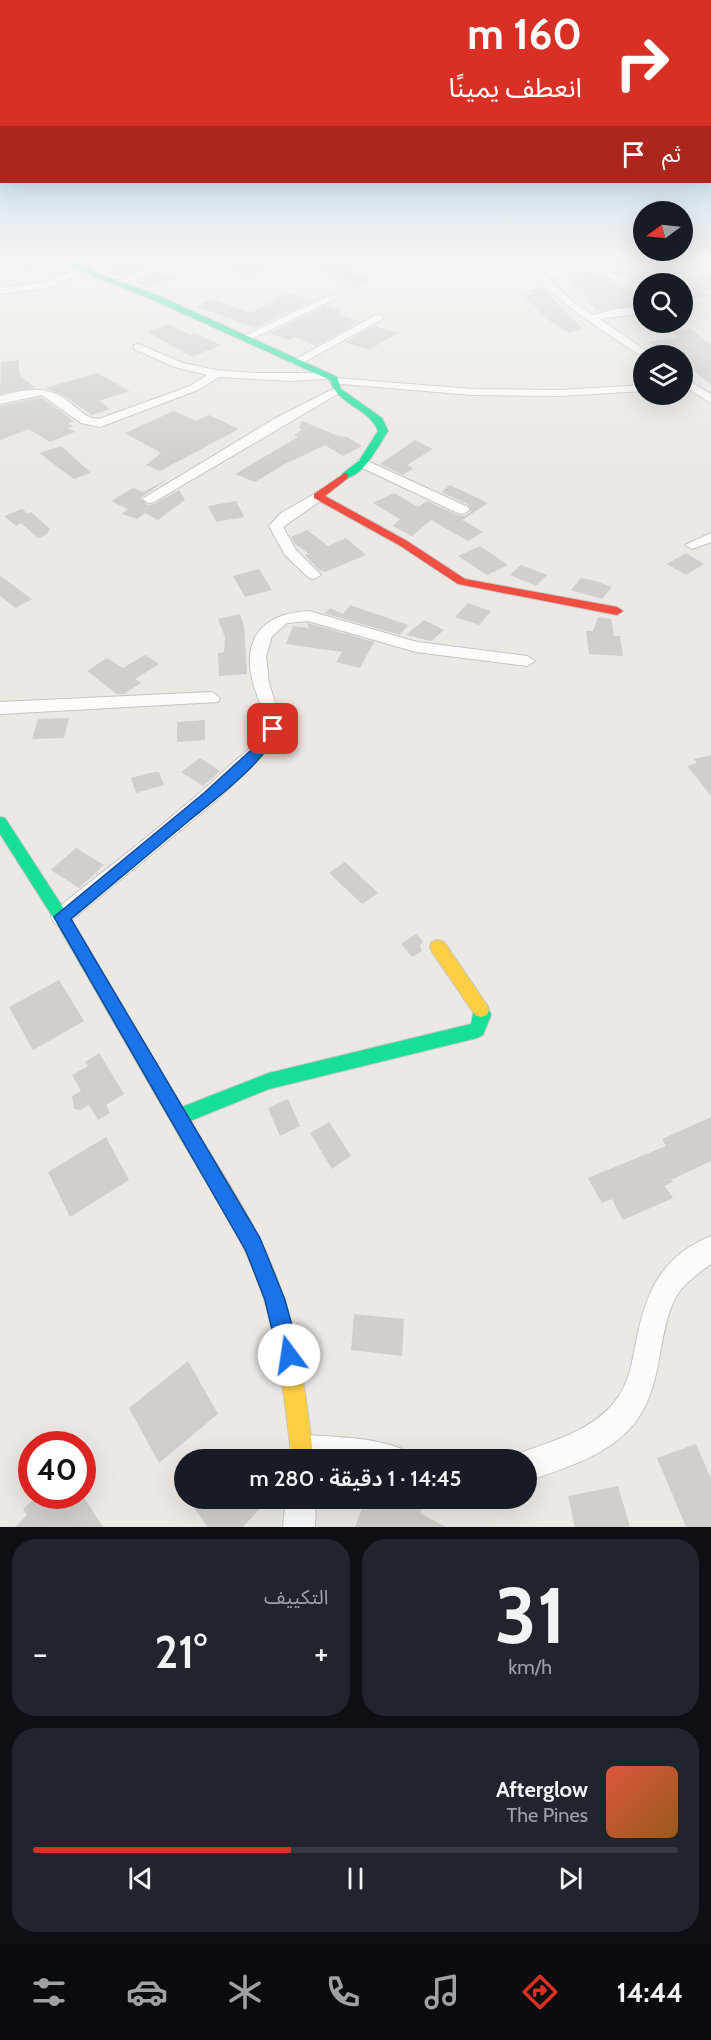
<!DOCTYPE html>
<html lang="ar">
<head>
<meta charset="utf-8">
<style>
  :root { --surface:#171b24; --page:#20242c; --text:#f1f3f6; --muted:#9ea1a6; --line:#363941; --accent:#d93025 }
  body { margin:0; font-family:Cabin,"Noto Sans Arabic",sans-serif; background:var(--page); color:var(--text); direction:rtl; height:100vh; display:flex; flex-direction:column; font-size:22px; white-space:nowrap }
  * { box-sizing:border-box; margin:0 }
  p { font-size:20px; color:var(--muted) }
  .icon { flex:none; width:33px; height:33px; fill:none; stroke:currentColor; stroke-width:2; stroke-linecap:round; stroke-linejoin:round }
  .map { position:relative; height:1527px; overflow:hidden; direction:ltr }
  .drawer { display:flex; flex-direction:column; gap:12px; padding:12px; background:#0d0f14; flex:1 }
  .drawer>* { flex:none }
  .hud { position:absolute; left:0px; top:0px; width:711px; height:183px; box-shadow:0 6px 24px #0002; direction:rtl; background:#d93025; color:#fff; overflow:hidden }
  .needle { width:39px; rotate:255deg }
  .fabs { position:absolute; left:633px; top:201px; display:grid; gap:12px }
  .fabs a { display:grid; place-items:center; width:60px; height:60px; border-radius:50%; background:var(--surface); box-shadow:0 6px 24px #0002; font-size:30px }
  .speed { position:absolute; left:18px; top:1431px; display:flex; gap:12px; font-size:30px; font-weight:700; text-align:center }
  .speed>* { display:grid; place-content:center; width:78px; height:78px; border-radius:50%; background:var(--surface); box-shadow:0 6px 24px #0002; line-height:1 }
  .speed .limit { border:9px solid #d22; background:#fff; color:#111 }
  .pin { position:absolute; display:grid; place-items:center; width:51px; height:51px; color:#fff; margin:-26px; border-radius:12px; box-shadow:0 3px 9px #0006 }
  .me { position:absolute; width:66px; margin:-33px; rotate:346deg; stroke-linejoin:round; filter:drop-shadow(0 0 4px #0008) }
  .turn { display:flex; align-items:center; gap:21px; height:126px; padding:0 30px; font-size:27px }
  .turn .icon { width:78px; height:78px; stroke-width:2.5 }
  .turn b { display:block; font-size:42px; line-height:51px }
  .then { display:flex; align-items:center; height:57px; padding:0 30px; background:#0003; gap:12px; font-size:22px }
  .big { font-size:45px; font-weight:600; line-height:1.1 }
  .drawer .card { flex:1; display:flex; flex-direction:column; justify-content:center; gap:9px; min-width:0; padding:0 21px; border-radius:24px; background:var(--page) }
  .drawer .dial { align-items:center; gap:0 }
  .dial b { font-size:78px; line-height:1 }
  .song { display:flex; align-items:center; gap:18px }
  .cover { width:72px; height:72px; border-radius:9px; background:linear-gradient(135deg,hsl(10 70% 55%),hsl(30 70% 35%)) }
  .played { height:6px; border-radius:3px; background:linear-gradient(90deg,var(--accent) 40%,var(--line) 40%) }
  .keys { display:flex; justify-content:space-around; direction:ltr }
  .heat { display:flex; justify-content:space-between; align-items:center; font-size:33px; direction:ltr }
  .drawer .tiles { flex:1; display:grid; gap:12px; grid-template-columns:1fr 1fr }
  .card:last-child { grid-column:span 2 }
  .trip { position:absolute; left:174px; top:1449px; width:363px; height:60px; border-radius:30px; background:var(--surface); box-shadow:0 6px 24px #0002; font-weight:600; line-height:60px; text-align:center; direction:rtl }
  .menu { display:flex; height:96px; justify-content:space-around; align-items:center; background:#090b0e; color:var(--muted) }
  .menu .icon { width:42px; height:42px }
  .menu .selected { color:var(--accent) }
  .menu b { font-size:27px; color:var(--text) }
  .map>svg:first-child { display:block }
</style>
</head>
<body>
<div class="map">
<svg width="711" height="1527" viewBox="0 0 711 1527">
  <rect width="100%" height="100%" fill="#ece8e4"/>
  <!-- building -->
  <g fill="#d1cecb">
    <path d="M 7,257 L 29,257 L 39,268 L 19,271 Z"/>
    <path d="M 205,257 L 242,257 L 266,268 L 247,275 Z"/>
    <path d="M 539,257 L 678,257 L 706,277 L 711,276 L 711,290 L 703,291 L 709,297 L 682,299 L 682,274 L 644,279 L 644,305 L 597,311 L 581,288 L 570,281 L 581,277 L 575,274 L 593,273 L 623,287 L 630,284 L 631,280 L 607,268 L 587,265 L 561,268 Z"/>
    <path d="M 136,260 L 148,266 L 120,277 L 105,272 Z"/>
    <path d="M 340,264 L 370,282 L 351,287 L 319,267 Z"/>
    <path d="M 159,272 L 176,278 L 149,287 L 134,282 Z"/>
    <path d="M 545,289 L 557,304 L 583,329 L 568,333 L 547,319 L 522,294 L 535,294 L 532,290 Z"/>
    <path d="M 288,293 L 312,301 L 255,328 L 196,306 L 212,299 L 250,313 Z"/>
    <path d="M 326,306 L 340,310 L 338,311 L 342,313 L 338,314 L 360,321 L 316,346 L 295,337 L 289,340 L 269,333 Z"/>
    <path d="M 169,324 L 190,335 L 195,333 L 221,345 L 192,357 L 148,332 Z"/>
    <path d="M 374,326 L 398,333 L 369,350 L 345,342 Z"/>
    <path d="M 691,329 L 711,345 L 711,385 L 682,361 L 682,356 L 664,353 L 648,342 L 678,337 L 673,332 Z"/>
    <path d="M 19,360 L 19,374 L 35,388 L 0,394 L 1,362 Z"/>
    <path d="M 97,373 L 130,391 L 99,401 L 110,409 L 92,415 L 66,397 L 46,388 Z"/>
    <path d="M 41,397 L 74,421 L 68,423 L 73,426 L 68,428 L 75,432 L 50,442 L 29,429 L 0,440 L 0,406 Z"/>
    <path d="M 174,411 L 196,421 L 209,415 L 239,429 L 160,471 L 146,465 L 161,453 L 125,433 Z"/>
    <path d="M 302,421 L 338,436 L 347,437 L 362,446 L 343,456 L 325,445 L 283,465 L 255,482 L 235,474 L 298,437 L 294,435 L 302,430 L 299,428 Z"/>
    <path d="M 415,440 L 433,449 L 407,465 L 413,468 L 403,475 L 380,464 Z"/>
    <path d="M 61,446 L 89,471 L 90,473 L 74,479 L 39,453 Z"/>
    <path d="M 168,479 L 140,498 L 148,505 L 154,504 L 179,490 L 185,500 L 158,520 L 145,513 L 137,519 L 122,514 L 128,509 L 111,501 L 133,488 L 143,492 Z"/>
    <path d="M 450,485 L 488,503 L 462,520 L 483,532 L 468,541 L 431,520 L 412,536 L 393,526 L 400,519 L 373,503 L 394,493 L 418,507 L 427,501 L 458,515 L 464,516 L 471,512 L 469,505 L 441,492 Z"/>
    <path d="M 236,501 L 244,517 L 216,522 L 208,506 Z"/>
    <path d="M 22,509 L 28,514 L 31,512 L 50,529 L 46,535 L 38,538 L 21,523 L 16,526 L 4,516 Z"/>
    <path d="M 307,530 L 328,546 L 346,538 L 366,555 L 325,572 L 319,570 L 305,555 L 309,554 L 295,544 L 291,537 Z"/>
    <path d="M 480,546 L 508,565 L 487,575 L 458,556 Z"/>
    <path d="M 686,553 L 704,564 L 686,575 L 667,564 Z"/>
    <path d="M 521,565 L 547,575 L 536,586 L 510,575 Z"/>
    <path d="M 259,569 L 272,590 L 245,597 L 233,576 Z"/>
    <path d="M 0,576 L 32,599 L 16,608 L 0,596 Z"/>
    <path d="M 581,578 L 595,581 L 612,587 L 602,599 L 571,590 Z"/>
    <path d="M 468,603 L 491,611 L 479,625 L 455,617 Z"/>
    <path d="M 350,605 L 408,625 L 400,635 L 324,613 L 331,608 L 343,614 Z"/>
    <path d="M 240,614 L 244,626 L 247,674 L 219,676 L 218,653 L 224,652 L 225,637 L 218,619 Z"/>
    <path d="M 598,617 L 611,619 L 614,636 L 620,636 L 623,656 L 589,654 L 586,631 L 593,631 Z"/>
    <path d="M 424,620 L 444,630 L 431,641 L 406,635 Z"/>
    <path d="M 307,623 L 308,623 L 374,642 L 360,668 L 336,662 L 342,652 L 286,644 L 293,626 L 309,628 Z"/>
    <path d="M 145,655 L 159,664 L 135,679 L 141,683 L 124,694 L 117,694 L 87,671 L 107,658 L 123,668 Z"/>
    <path d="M 69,718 L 64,738 L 32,739 L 38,719 Z"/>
    <path d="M 205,720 L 205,740 L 177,742 L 177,722 Z"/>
    <path d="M 711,755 L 711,796 L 687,766 L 697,763 L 694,759 Z"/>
    <path d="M 200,758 L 220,771 L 203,786 L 181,772 Z"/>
    <path d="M 154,772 L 159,772 L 164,785 L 136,793 L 131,778 Z"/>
    <path d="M 76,848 L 104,865 L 79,888 L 51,870 Z"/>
    <path d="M 345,862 L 378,893 L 362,904 L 329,873 Z"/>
    <path d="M 416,934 L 423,941 L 420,946 L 422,951 L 412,957 L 401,944 Z"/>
    <path d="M 59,980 L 84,1021 L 33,1050 L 9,1007 Z"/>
    <path d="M 99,1053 L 124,1094 L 106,1105 L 110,1113 L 98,1120 L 89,1105 L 80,1110 L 74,1109 L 72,1096 L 81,1091 L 72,1075 L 88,1066 L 85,1062 Z"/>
    <path d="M 288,1099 L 300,1126 L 280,1136 L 268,1108 Z"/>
    <path d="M 711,1117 L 711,1161 L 671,1180 L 673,1182 L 665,1186 L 673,1198 L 623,1220 L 612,1199 L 602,1203 L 588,1178 L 666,1146 L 662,1139 Z"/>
    <path d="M 329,1122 L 351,1156 L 332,1169 L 310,1133 Z"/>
    <path d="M 106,1137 L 129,1180 L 70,1217 L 48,1172 Z"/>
    <path d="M 354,1314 L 404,1319 L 402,1356 L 351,1350 Z"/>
    <path d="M 188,1361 L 218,1414 L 159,1463 L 129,1408 Z"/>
    <path d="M 696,1444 L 711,1479 L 711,1527 L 686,1527 L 657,1458 Z"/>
    <path d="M 618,1486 L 630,1527 L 575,1527 L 568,1496 Z"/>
    <path d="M 37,1496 L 83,1496 L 103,1527 L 15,1527 L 27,1515 L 23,1509 Z"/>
    <path d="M 202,1498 L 269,1498 L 243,1527 L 208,1527 L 194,1508 Z"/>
    <path d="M 366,1498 L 411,1498 L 422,1505 L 420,1513 L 446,1527 L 355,1527 Z"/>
  </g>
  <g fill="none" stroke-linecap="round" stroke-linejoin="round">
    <!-- street casing -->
    <g stroke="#c5c4c5" stroke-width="2">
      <g id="street">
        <path d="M 177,257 L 189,257 L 120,285 L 112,283 Z"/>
        <path d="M 276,257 L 287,257 L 302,267 L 294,269 Z"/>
        <path d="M 517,257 L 527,257 L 544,274 C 576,265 598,263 627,280 L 629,282 L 624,285 L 593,271 L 575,272 L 549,278 L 571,300 L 593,315 L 616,309 L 644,307 L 644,313 L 600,319 L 653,356 L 644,356 L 644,358 C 598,327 553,300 517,257 Z"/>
        <path d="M 81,267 L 84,268 L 84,272 L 47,288 L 0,294 L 0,288 L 42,283 Z"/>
        <path d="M 330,295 L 339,297 L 247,341 L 238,339 Z"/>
        <path d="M 682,304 L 692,305 L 693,307 L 682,310 Z"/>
        <path d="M 378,314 L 383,317 L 382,319 L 299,365 L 289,363 Z"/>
        <path d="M 138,344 L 183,363 L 216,370 L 255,373 L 326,373 L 332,376 L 326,379 L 291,381 L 219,377 L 198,390 L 100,427 L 81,423 L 42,395 L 0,404 L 0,396 C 30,388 50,384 74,406 C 82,413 89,419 99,419 L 190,386 L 207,375 L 175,367 L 134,349 L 134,345 Z"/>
        <path d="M 682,377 L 711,394 L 711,403 L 682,385 Z"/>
        <path d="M 335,378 L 472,389 L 560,390 L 644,385 L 644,391 L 560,396 L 472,395 L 331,383 L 329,381 Z"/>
        <path d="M 337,387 L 343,390 L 341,392 L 154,502 L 149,503 L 142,499 L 274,419 Z"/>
        <path d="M 363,459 L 468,507 L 470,510 L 463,514 L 458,513 L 358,466 L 358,460 Z"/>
        <path d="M 318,492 L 323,493 L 323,499 L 283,527 L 296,550 L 321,575 L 314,579 L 309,578 L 285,555 L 269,526 L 281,513 Z"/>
        <path d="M 711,533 L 711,542 L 692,549 L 685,545 Z"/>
        <path d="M 309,611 L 417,642 L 527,656 L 535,661 L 527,666 L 416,652 L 308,621 L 287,623 L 272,636 L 266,656 L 269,683 L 281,722 L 280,733 L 273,745 L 216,801 L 68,923 L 61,926 L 54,923 L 51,917 L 54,911 C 113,863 174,818 229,766 C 239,757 256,746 262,734 C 269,719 258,700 254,686 C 240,640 262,613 309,611 Z"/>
        <path d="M 212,692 L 220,698 L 218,702 L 0,714 L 0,702 Z"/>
        <path d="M 711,1236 L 711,1264 C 697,1274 679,1287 673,1303 C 656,1343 663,1387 634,1424 C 609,1455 564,1469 526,1481 L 526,1460 L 514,1460 L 515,1455 C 550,1441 586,1434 612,1405 C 627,1388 631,1369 635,1347 C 645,1295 658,1258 711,1236 Z"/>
        <path d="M 304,1435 C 337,1437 371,1437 402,1449 L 406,1460 L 293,1460 L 289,1450 L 293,1439 Z"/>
        <path d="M 286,1498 L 316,1498 L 315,1527 L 283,1527 Z"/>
      </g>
    </g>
    <!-- fast casing -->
    <g stroke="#c5c4c5" stroke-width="2">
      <g id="fast">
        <path d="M 58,257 L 65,257 L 97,273 L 157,295 L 337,377 L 341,389 L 382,418 L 388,431 C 378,446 362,480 342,478 L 342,474 L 359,461 L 378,431 C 370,408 337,405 330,380 L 151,299 L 81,271 Z"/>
        <path d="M 0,817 L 5,818 L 66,912 L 182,1107 L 269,1073 L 471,1024 L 475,1005 L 481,1003 L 487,1005 L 491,1015 L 483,1035 L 477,1038 L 269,1089 L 190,1121 L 192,1126 L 189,1132 L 183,1135 L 177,1132 L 56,922 L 0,834 Z"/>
      </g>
    </g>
    <!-- slow casing -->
    <g stroke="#c5c4c5" stroke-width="2">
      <g id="slow">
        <path d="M 438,940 L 444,942 L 487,1005 L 489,1010 L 487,1015 L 481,1017 L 475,1015 L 432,952 L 430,947 L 432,942 Z"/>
        <path d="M 183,1117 L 189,1120 C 221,1171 254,1220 276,1276 C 299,1334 306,1398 314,1460 L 292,1460 C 284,1398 279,1334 256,1276 C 236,1225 204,1179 177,1132 L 174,1126 L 177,1120 Z"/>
      </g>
    </g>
    <!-- jam casing -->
    <g stroke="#c5c4c5" stroke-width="2">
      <path id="jam" d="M 345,473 L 348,474 L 348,478 L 325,496 L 407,541 L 465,579 L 617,607 L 623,611 L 617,615 L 458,584 L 399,545 L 314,498 L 314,494 Z"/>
    </g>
    <!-- street -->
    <use href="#street" fill="#fcfcfb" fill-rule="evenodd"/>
    <!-- fast -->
    <use href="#fast" fill="#16e098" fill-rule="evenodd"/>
    <!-- slow -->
    <use href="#slow" fill="#ffcf43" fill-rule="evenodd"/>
    <!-- jam -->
    <use href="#jam" fill="#f24e42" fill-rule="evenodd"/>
  </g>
  <!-- sky -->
  <linearGradient id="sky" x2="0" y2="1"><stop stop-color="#88c2ea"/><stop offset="0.55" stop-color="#f6f5f3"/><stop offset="1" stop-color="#f6f5f3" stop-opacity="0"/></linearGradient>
  <rect width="711" height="470" fill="url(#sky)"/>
  <!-- route -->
  <path fill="#1a73e8" stroke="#114b97" stroke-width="1.5" d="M 273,725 L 279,729 C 263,765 215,799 185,824 C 147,856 109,887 71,919 L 260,1238 L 285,1300 L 300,1355 L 297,1363 L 289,1366 L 282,1363 L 278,1355 L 265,1300 L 246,1251 L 54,917 L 204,793 L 250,751 L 262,739 L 268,726 Z"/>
</svg>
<div class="fabs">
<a><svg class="needle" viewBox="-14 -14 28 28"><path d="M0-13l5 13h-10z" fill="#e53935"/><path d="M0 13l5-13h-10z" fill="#9ea1a6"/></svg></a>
<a><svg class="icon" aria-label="search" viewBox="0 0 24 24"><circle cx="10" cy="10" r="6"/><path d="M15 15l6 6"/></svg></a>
<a><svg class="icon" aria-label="layers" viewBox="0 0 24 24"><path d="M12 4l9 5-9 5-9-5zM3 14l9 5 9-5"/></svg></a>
</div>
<div class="speed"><div class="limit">40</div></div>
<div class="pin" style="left:273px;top:729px;background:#d93025"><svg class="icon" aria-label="arrive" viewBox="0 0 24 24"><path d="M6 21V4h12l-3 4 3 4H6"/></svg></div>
<svg class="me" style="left:289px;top:1355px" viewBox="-20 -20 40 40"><circle r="19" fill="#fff"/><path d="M0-13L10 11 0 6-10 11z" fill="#1a73e8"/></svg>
<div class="trip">14:45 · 1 دقيقة · 280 m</div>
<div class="hud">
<div class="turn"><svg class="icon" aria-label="right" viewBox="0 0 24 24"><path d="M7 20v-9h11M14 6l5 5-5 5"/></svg><div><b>160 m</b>انعطف يمينًا</div></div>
<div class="then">ثم<svg class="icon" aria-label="arrive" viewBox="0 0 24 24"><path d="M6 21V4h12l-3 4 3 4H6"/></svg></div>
</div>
</div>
<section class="drawer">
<div class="tiles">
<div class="card dial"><b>31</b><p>km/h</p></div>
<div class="card"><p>التكييف</p>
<div class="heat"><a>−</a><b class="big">21°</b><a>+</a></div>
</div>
<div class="card">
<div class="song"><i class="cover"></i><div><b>Afterglow</b><p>The Pines</p></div></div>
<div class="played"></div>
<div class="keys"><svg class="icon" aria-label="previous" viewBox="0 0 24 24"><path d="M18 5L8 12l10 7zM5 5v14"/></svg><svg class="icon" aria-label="pause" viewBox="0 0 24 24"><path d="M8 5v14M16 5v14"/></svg><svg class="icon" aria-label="next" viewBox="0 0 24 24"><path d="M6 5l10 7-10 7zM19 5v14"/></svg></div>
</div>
</div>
</section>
<nav class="menu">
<b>14:44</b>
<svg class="icon selected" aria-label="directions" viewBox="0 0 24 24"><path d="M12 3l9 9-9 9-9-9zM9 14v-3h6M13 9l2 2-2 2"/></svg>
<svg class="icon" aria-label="music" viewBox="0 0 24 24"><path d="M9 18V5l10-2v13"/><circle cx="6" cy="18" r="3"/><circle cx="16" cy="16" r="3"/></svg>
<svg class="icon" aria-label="phone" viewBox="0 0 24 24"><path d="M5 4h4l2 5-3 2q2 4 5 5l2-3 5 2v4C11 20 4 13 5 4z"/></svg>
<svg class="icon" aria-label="climate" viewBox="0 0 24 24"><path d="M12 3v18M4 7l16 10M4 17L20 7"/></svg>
<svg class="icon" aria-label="car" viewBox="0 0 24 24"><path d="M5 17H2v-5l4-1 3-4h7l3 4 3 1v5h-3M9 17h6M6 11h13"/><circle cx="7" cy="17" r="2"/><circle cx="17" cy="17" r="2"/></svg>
<svg class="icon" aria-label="filters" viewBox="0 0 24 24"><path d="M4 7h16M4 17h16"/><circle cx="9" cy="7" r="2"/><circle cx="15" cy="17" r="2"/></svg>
</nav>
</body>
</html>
